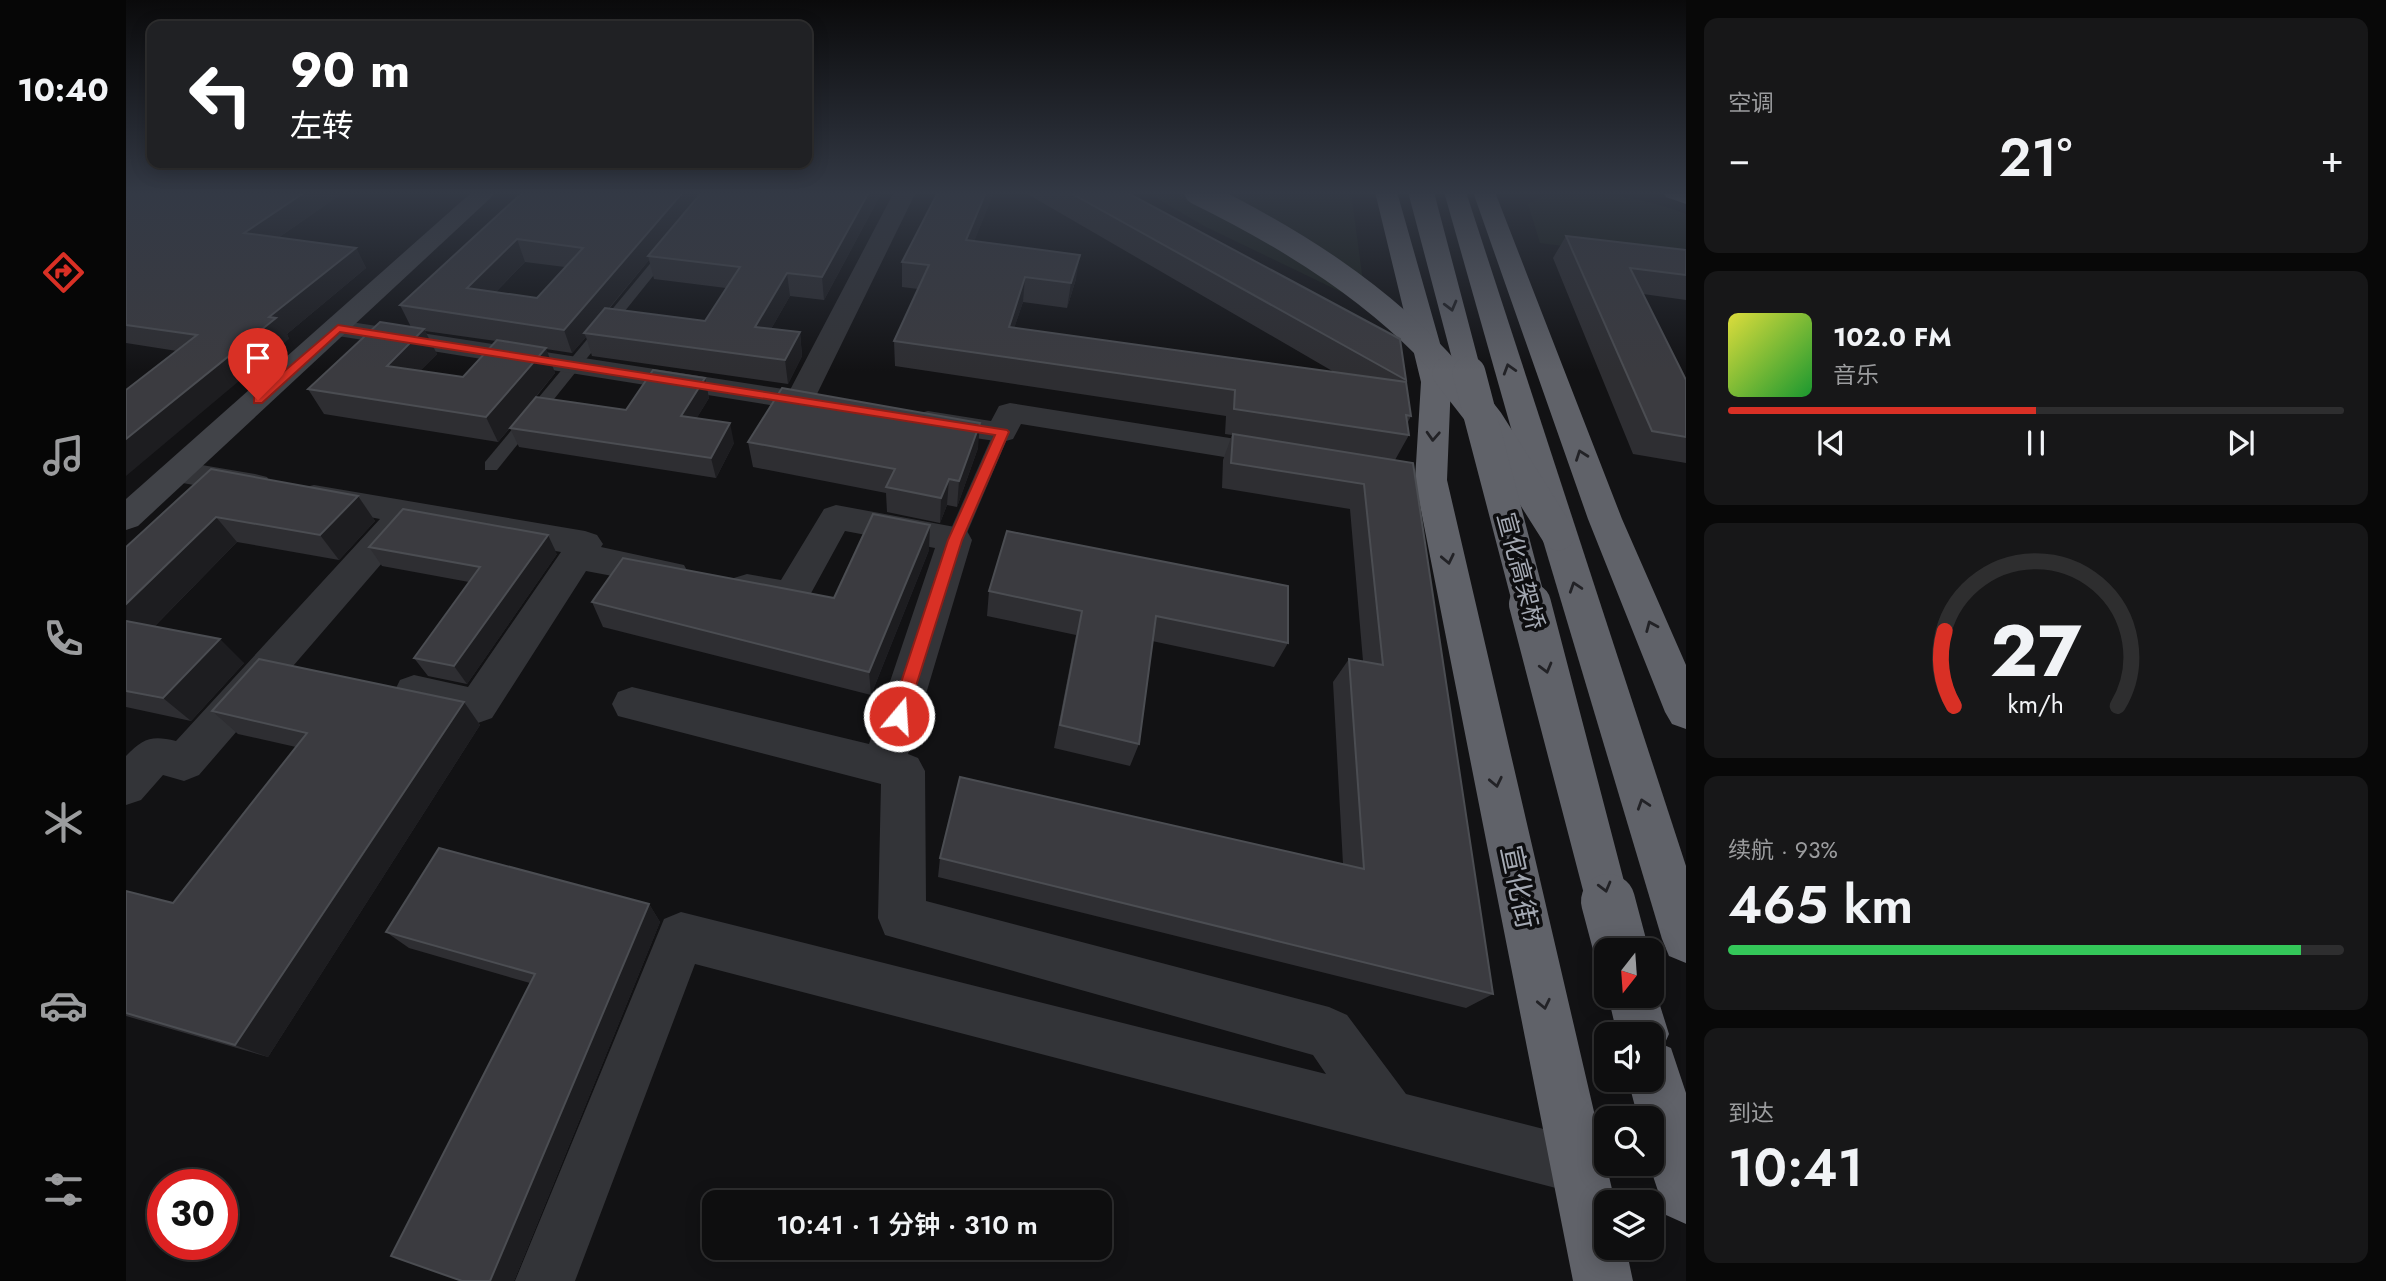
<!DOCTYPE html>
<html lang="zh">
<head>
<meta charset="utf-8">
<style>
  :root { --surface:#0e0e0f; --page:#171718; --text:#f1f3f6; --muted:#9b9c9e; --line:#2e2e2f; --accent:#d93025 }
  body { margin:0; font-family:Jost,"Noto Sans SC",sans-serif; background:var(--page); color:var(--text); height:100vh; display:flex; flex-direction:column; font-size:26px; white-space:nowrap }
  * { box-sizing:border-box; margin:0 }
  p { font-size:23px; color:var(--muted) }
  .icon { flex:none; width:38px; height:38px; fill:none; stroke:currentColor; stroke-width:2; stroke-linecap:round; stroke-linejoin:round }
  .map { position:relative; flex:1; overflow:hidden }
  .sheet { display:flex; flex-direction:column; gap:18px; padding:18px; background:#080808; width:700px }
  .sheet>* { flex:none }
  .hud { position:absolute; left:21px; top:21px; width:665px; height:147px; border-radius:14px; box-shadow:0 4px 18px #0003,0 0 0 2px var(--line); background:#202124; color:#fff; overflow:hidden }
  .needle { width:46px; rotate:197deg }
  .tools { position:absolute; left:1468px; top:938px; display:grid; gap:14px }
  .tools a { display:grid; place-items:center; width:70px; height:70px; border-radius:14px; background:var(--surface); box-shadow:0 4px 18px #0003,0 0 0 2px var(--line); font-size:35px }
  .speed { position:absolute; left:21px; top:1169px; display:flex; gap:14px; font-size:35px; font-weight:700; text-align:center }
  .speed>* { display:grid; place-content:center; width:91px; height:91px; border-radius:50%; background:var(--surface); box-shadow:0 4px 18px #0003,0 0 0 2px var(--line); line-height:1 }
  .speed .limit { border:10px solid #d22; background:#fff; color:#111 }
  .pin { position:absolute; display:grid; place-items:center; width:60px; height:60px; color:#fff; margin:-72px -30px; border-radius:50% 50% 50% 0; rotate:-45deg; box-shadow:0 0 7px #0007 }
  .pin .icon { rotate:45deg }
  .me { position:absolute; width:77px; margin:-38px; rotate:18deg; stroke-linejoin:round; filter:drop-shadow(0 0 5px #0008) }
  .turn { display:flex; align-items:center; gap:24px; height:147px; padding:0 28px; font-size:32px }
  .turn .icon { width:91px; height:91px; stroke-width:2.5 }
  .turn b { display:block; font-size:49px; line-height:60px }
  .big { font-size:52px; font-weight:600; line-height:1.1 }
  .sheet .card { flex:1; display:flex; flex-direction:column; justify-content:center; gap:10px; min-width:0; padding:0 24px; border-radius:14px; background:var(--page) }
  .sheet .dial { align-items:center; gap:0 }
  .dial svg { height:182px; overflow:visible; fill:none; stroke:var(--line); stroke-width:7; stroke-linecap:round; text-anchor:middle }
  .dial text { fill:var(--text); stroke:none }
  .song { display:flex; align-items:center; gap:21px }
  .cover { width:84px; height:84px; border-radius:10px; background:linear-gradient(135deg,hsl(60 70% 55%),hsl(130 70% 35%)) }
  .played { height:7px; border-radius:4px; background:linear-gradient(90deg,var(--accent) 50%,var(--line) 50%) }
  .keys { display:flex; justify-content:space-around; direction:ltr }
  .heat { display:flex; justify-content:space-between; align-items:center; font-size:38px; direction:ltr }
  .charge { height:10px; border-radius:5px; background:linear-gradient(90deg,#34c759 93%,var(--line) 0) }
  .trip { position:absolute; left:576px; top:1190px; width:410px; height:70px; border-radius:14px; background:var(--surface); box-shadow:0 4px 18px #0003,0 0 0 2px var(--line); font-weight:600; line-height:70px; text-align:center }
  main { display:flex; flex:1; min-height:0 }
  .tabs { display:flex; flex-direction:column; width:126px; justify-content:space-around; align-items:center; background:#060606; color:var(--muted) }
  .tabs .icon { width:49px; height:49px }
  .tabs .current { color:var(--accent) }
  .tabs b { font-size:32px; color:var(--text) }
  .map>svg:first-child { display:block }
</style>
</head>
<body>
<main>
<nav class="tabs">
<b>10:40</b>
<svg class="icon current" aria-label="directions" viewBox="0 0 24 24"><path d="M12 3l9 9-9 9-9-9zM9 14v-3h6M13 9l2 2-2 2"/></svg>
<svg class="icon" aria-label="music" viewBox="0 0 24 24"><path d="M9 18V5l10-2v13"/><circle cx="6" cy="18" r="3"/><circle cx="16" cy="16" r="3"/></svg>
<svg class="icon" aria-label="phone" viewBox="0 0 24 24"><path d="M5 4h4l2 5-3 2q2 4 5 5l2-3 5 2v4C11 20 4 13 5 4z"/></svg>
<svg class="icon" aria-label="climate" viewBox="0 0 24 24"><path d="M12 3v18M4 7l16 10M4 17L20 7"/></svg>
<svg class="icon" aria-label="car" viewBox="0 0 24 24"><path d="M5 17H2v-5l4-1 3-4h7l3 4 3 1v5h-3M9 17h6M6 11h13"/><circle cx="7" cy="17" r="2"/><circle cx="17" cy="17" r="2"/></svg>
<svg class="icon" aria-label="filters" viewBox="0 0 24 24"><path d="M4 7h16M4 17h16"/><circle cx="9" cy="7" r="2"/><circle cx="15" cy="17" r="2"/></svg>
</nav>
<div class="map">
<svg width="1560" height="1281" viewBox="0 0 1560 1281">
  <rect width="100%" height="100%" fill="#121214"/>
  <!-- green -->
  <g fill="#191e19">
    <path d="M 1020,192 L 1225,192 L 1240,304 L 1078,226 Z"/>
    <path d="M 1423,192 C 1472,192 1514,196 1560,214 L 1560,262 L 1414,243 L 1402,204 Z"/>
  </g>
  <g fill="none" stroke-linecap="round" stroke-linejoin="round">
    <!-- lane -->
    <g fill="#333438" fill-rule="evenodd">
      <path d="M 538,247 L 548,250 L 371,470 L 359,470 L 359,462 Z"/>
      <path d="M 876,427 L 884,432 L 838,540 L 829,546 L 823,544 L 820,540 L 868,432 Z"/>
    </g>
    <!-- street -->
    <g fill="#333438" fill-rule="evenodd">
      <path d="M 768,192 L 790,192 L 691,394 L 712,398 L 716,405 L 712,412 L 701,414 L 212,336 L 202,334 L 198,328 L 202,322 L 212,320 L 664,390 Z"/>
      <path d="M 884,403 L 1154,446 L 1165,449 L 1170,456 L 1165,463 L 1154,466 L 895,424 L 887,439 L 876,442 L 802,431 L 791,428 L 787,421 L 791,414 L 802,411 L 865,421 L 873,406 Z"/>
      <path d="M 52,461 L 129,474 L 141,477 L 146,485 L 141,493 L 129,496 L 40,480 L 36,472 L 40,464 Z"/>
      <path d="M 188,485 L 459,531 L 471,535 L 477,544 L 475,547 L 558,565 L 563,574 L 558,583 L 545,587 L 460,571 L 366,718 L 352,723 L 274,704 L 268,692 L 274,680 L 288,675 L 342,687 L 435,552 L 288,526 L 73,775 L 58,781 L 37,775 L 15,800 L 0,805 L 0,756 C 17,738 26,735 50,741 L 254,519 L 176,504 L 171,496 L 176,488 Z"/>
      <path d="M 710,505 L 829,527 L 841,531 L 846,540 L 782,754 L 792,758 L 799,771 L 800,901 L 1203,1007 L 1221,1015 L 1280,1094 L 1453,1138 L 1473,1146 L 1481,1166 L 1473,1186 L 1453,1194 L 569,964 L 449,1281 L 389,1281 L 538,919 L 555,912 L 1200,1074 L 1187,1055 L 759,935 L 752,918 L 755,784 L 492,716 L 486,704 L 492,692 L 506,687 L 743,744 L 809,548 L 719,531 L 678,606 C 656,613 630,604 608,598 L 603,588 L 608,578 L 621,574 L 655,580 L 698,509 Z"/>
    </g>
    <!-- secondary -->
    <path fill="#414348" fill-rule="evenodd" d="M 346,192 L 371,192 L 12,526 L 0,530 L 0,499 Z"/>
    <!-- highway -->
    <g fill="#606269" fill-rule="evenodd">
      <path d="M 1249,192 L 1271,192 L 1325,382 L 1321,480 L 1489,1202 L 1480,1202 L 1480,1248 L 1500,1248 L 1507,1281 L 1447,1281 L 1289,480 L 1295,382 Z"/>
      <path d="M 1318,192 L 1340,192 L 1560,866 L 1560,963 L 1543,956 L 1536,939 L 1415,534 Z"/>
      <path d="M 1347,192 L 1369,192 L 1496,519 L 1560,665 L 1560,729 L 1546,724 L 1539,712 L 1462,519 Z"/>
      <path d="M 1537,192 L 1560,192 L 1560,204 L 1540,197 Z"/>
      <path d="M 1526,980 L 1543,1034 L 1538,1045 L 1545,1048 L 1560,1093 L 1560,1224 L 1540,1215 L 1523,1164 L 1526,1164 L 1526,1118 L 1512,1118 L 1502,1080 L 1526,1080 L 1526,1034 L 1491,1034 L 1482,996 L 1526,996 Z"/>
    </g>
    <!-- highway-bridge-far3 -->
    <g stroke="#606269" stroke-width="25">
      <path d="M 1071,192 C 1165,238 1255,294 1325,374"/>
      <path d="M 1295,192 L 1343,374"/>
    </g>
    <!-- highway-bridge-far2 -->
    <g stroke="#606269" stroke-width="33">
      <path d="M 1323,373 L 1362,423 L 1432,534"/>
      <path d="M 1343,373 L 1404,606"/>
    </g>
    <!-- highway-bridge-far1 -->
    <path stroke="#606269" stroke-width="42" d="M 1404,604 L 1482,903"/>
    <!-- highway-bridge -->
    <path stroke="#606269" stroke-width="54" d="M 1482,901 L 1495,950"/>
  </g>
  <!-- wall -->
  <g fill="#2e2e32" fill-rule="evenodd">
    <path d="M 0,192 L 218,192 L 152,238 L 230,248 L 240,268 L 161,334 L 163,339 L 51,351 L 0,343 Z"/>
    <path d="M 397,192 L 756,192 L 698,300 L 664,296 L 645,329 L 674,332 L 676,356 L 662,384 L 466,356 L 460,337 L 446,353 L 420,349 L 429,373 L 410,397 L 500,410 L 579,378 L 583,398 L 570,419 L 608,443 L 590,478 L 393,447 L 384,428 L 372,442 L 198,414 L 182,389 L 285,327 L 274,305 ZM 523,260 L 528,279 L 600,288 L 579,321 L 483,309 ZM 399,262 L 439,267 L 411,298 L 370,292 ZM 299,331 L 370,341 L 337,377 L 294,371 L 311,354 Z"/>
    <path d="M 868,192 L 848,241 L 950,279 L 941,308 L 897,302 L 888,328 L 1208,372 L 898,192 L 1000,192 L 1280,380 L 1279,382 L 1285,416 L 1281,424 L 1283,435 L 1269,460 L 1367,994 L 1340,1008 L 812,877 L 814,858 L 1217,864 L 1207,682 L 1223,659 L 1237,661 L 1224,509 L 1096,488 L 1097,460 L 1106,435 L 1099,434 L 1100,416 L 769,366 L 768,341 L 792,289 L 776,287 L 776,262 Z"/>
    <path d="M 1440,236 L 1560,250 L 1560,300 L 1517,294 L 1560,380 L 1560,463 L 1507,454 L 1427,258 Z"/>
    <path d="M 622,442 L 852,448 L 831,507 L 821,505 L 814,523 L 761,512 L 760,493 L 627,467 Z"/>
    <path d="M 85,469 L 232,496 L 249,521 L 213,560 L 111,542 L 28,627 L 118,663 L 65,721 L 0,707 L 0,547 Z"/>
    <path d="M 881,531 L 1162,643 L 1148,667 L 1026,641 L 1013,744 L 1004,766 L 928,748 L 950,635 L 861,616 L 863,591 Z"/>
    <path d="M 243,547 L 431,554 L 341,684 L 302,676 L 288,658 L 343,582 L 256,566 Z"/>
    <path d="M 803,550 L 745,695 L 477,627 L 466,602 L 708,598 Z"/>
    <path d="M 338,702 L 354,725 L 142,1057 L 0,1016 L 0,891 L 47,903 L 170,747 L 112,734 L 86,711 Z"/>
    <path d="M 523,904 L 534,922 L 388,1281 L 336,1281 L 404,983 L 283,948 L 260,932 Z"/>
  </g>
  <!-- shaded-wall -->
  <g fill="#1d1d20">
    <path d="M 179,192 L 218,192 L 130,253 L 118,233 Z"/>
    <path d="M 557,192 L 579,192 L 522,256 L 523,260 L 462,333 L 458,333 L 460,337 L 446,353 L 438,330 Z"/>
    <path d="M 743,192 L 756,192 L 698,300 L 696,277 Z"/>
    <path d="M 860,192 L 868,192 L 839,264 L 840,240 Z"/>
    <path d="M 391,239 L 399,262 L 351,311 L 341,288 Z"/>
    <path d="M 230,248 L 240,268 L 161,334 L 163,339 L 0,476 L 0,439 L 143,317 Z"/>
    <path d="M 954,255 L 950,279 L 941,308 L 945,283 Z"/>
    <path d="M 661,273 L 664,296 L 633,350 L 629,327 Z"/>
    <path d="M 899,277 L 897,302 L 880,352 L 883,327 Z"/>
    <path d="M 298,329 L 311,354 L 275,391 L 261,366 Z"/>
    <path d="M 674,332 L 676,356 L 662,384 L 659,360 Z"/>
    <path d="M 420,348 L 429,373 L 372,442 L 360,417 Z"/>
    <path d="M 579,378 L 583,398 L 560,436 L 555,416 Z"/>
    <path d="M 604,423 L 608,443 L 590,478 L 585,458 Z"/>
    <path d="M 854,423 L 852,448 L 831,507 L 833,481 Z"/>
    <path d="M 823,479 L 821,505 L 814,523 L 815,498 Z"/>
    <path d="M 232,496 L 249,521 L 213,560 L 194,535 Z"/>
    <path d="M 90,517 L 111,542 L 13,642 L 0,631 L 0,604 Z"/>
    <path d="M 804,525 L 803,550 L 745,695 L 743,672 Z"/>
    <path d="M 422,535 L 431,554 L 341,684 L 328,666 Z"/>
    <path d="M 94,639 L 118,663 L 65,721 L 37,698 Z"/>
    <path d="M 338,702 L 354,725 L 142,1057 L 109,1045 Z"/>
    <path d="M 523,904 L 534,922 L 388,1281 L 364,1281 Z"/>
  </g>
  <!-- building -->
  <g fill="#3b3b40" stroke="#4b4d52" stroke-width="2" fill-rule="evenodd">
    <path d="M 0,192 L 179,192 L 118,233 L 230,248 L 143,317 L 150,318 L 0,439 L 0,390 L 71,335 L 0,325 Z"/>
    <path d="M 397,192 L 557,192 L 438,330 L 274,305 ZM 391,239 L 457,248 L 411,298 L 341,288 Z"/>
    <path d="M 576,192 L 743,192 L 696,277 L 661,273 L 629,327 L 674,332 L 659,360 L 458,333 L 479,308 L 579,321 L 614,267 L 522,256 Z"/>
    <path d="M 812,192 L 860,192 L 840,240 L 954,255 L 945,283 L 899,277 L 883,327 L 1280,382 L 1285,416 L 1280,415 L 1283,435 L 1108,409 L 1109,390 L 768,341 L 803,265 L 776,262 Z"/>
    <path d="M 943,192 L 1000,192 L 1274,339 L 1280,380 Z"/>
    <path d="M 1440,236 L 1560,250 L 1560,275 L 1504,268 L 1560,380 L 1560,437 L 1526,431 Z"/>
    <path d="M 254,322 L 298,329 L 261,366 L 337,377 L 371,340 L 420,348 L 360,417 L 182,389 Z"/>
    <path d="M 527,370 L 579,378 L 555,416 L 604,423 L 585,458 L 384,428 L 410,397 L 500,410 Z"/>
    <path d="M 656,388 L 854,423 L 833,481 L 823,479 L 815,498 L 760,487 L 769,469 L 622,442 Z"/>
    <path d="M 1107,434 L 1287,463 L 1367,994 L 814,858 L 834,777 L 1238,869 L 1223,659 L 1257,665 L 1238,484 L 1105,463 Z"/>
    <path d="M 85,469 L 232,496 L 194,535 L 90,517 L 0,604 L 0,547 Z"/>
    <path d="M 277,509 L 422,535 L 328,666 L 288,658 L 354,567 L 243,547 Z"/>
    <path d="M 747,514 L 804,525 L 743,672 L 466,602 L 497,558 L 708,598 Z"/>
    <path d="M 881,531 L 1162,586 L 1162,643 L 1030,616 L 1013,744 L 934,725 L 956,611 L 863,591 Z"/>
    <path d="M 0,621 L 94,639 L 37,698 L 0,691 Z"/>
    <path d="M 133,659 L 338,702 L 109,1045 L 0,1013 L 0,891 L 47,903 L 181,733 L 86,711 Z"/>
    <path d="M 313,848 L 523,904 L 364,1281 L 336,1281 L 265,1256 L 409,974 L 260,932 Z"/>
  </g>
  <!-- one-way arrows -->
  <defs><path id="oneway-chevron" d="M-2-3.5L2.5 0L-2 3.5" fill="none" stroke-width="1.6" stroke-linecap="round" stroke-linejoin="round" transform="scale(1.75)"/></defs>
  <g stroke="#222226">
    <use href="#oneway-chevron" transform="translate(1325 306) rotate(75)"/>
    <use href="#oneway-chevron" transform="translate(1383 369) rotate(-107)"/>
    <use href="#oneway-chevron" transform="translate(1307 436) rotate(93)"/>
    <use href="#oneway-chevron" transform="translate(1455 455) rotate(-110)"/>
    <use href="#oneway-chevron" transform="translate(1322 559) rotate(78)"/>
    <use href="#oneway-chevron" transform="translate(1449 587) rotate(-108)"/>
    <use href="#oneway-chevron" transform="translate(1525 626) rotate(-113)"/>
    <use href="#oneway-chevron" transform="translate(1420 668) rotate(75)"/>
    <use href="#oneway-chevron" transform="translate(1370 782) rotate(78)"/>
    <use href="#oneway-chevron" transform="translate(1517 804) rotate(-108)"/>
    <use href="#oneway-chevron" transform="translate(1479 887) rotate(75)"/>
    <use href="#oneway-chevron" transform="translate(1418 1004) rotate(78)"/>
  </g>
  <!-- sky -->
  <linearGradient id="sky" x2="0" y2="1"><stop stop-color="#0a0a0b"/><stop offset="0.52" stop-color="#333945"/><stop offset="1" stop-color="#333945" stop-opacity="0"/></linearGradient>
  <rect width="1560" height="371" fill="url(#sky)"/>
  <!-- route -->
  <path fill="#d93025" stroke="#8d1f18" stroke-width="2" d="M 212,325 L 881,430 L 883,432 L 836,540 L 779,721 L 767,721 L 764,716 L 822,540 L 869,435 L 214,332 L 136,403 L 128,403 L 128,397 Z"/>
  <g text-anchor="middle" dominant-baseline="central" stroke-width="7" stroke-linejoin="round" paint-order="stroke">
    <!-- street labels -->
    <g font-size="24" fill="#a4a9b3" stroke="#0d0d0f">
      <text transform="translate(1395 571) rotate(75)">宣化高架桥</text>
    </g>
    <!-- near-street labels -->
    <g font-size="28" fill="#a4a9b3" stroke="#0d0d0f">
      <text transform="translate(1393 887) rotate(78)">宣化街</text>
    </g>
  </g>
</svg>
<div class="tools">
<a><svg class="needle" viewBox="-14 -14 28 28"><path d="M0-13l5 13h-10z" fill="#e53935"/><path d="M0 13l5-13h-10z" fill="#9b9c9e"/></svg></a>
<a><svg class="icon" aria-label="sound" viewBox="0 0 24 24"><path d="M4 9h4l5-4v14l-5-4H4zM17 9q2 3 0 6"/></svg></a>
<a><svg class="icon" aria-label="search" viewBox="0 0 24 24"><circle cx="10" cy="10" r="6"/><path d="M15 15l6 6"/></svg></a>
<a><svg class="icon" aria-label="layers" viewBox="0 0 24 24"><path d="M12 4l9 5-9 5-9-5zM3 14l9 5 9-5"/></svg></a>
</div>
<div class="speed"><div class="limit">30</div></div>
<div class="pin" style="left:132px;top:400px;background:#d93025"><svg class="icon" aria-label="arrive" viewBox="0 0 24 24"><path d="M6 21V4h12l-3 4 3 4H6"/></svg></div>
<svg class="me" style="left:773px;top:716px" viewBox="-20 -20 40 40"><circle r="17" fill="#d93025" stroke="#fff" stroke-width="3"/><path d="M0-11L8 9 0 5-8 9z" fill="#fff"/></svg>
<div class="trip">10:41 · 1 分钟 · 310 m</div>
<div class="hud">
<div class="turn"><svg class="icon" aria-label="left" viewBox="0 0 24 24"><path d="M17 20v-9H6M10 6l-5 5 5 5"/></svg><div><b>90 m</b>左转</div></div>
</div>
</div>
<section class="sheet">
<div class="card"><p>空调</p>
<div class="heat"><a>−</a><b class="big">21°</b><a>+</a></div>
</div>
<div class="card">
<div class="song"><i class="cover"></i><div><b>102.0 FM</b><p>音乐</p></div></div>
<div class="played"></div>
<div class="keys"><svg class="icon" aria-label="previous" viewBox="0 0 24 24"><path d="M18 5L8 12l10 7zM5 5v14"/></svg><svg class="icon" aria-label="pause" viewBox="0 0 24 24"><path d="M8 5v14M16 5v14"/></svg><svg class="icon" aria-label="next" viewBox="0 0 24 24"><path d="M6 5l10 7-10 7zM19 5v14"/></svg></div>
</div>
<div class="card dial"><svg viewBox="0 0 100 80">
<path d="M14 69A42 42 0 1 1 86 69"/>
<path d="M14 69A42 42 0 0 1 10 36" stroke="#d93025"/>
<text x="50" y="56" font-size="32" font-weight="700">27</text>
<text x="50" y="72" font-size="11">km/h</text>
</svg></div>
<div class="card"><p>续航 · 93%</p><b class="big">465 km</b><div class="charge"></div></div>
<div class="card"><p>到达</p><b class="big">10:41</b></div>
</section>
</main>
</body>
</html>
